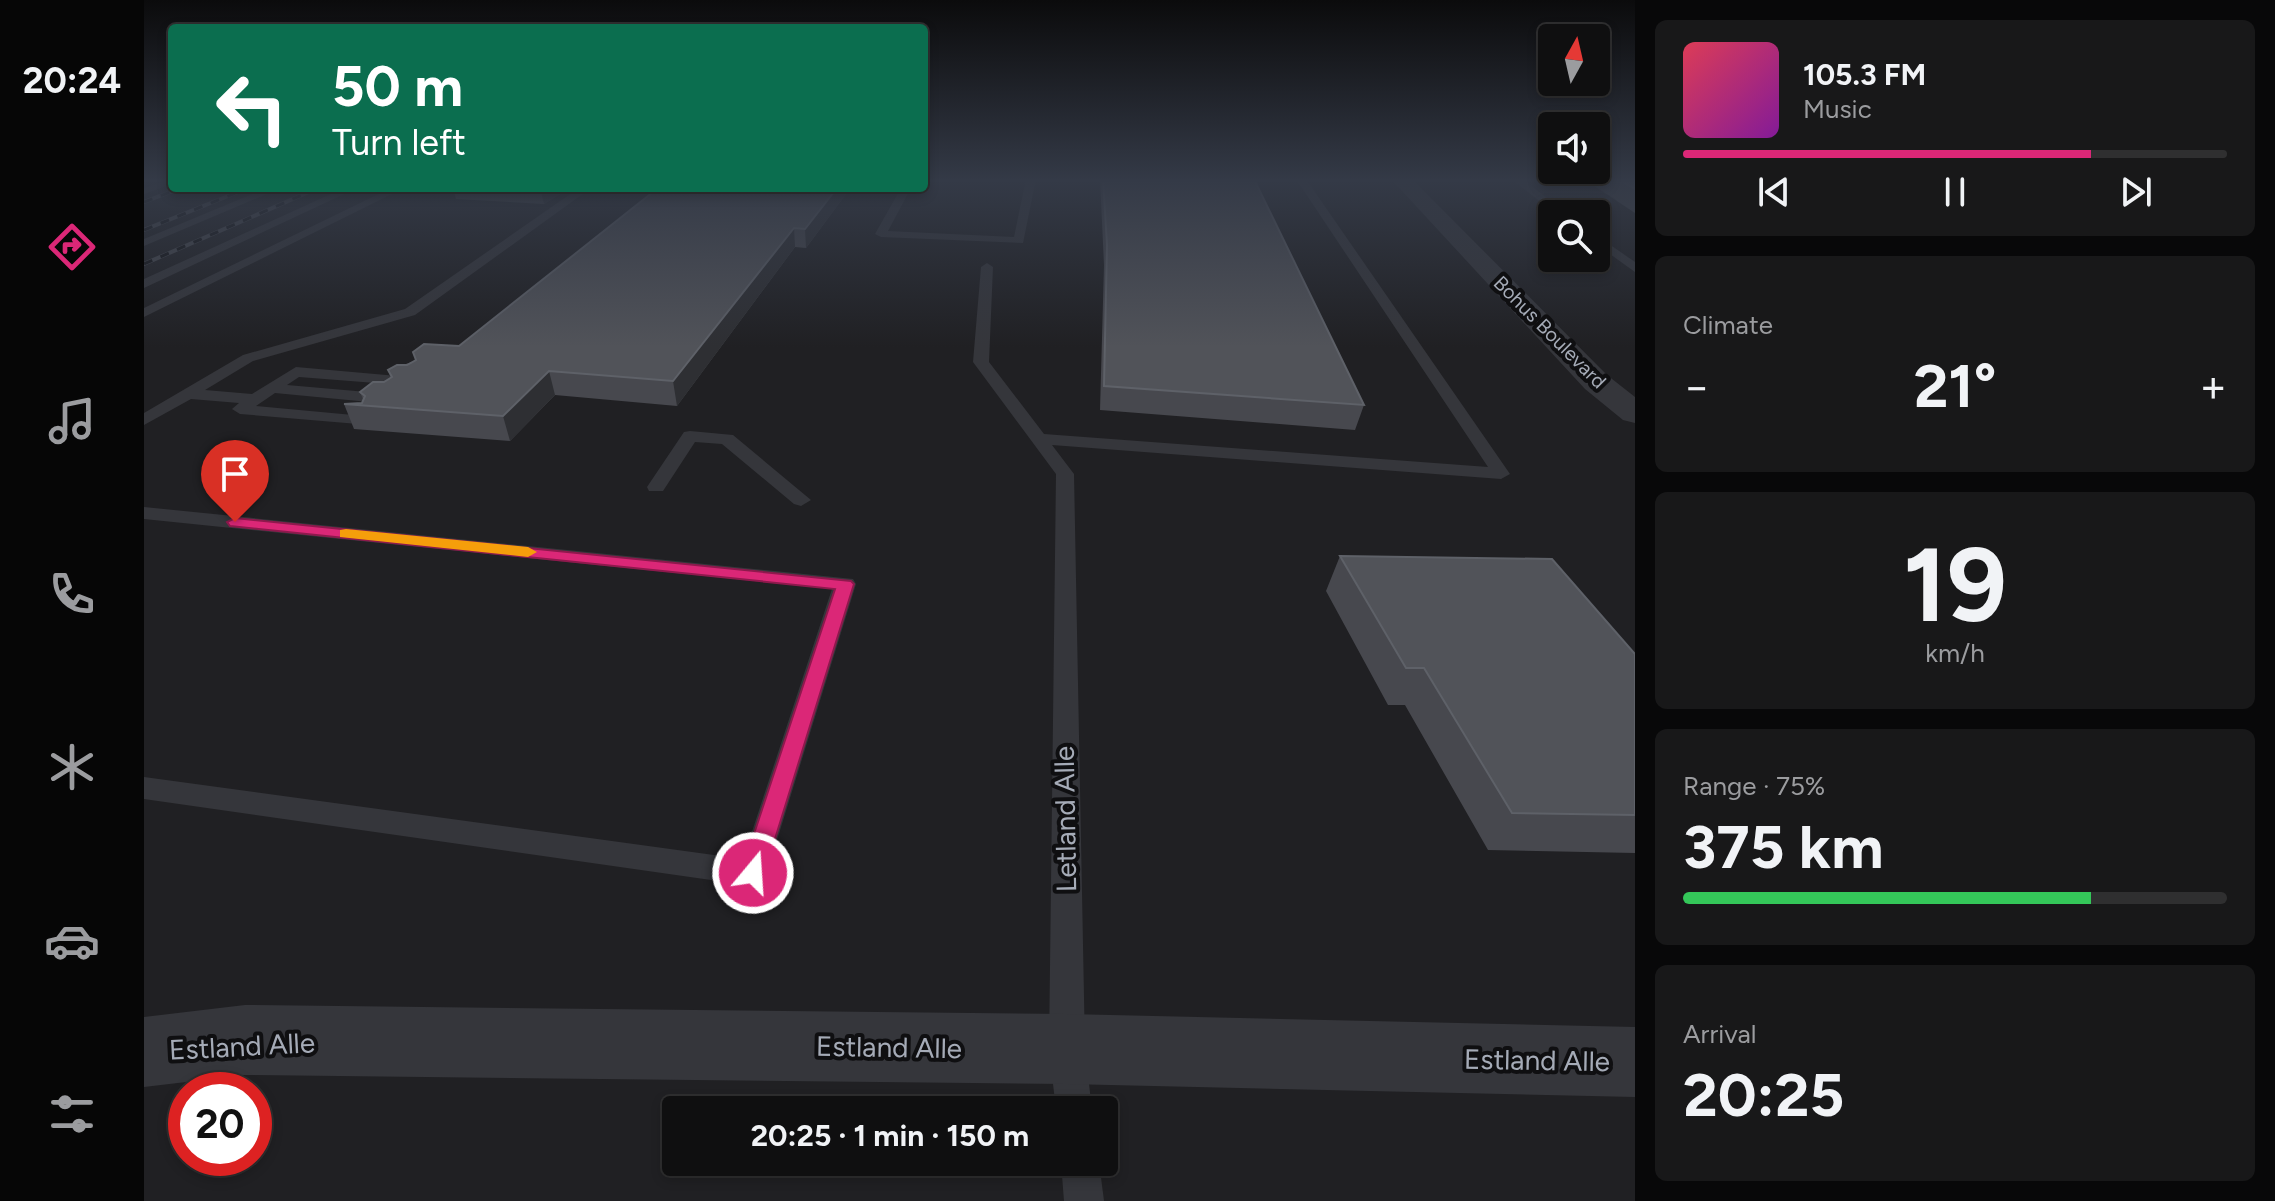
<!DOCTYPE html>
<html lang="en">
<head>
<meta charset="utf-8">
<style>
  :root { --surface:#0f0f10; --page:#181819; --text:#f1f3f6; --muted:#9b9c9f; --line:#2f2f30; --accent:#db2777 }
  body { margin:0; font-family:Figtree,sans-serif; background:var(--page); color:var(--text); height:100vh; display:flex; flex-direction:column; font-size:30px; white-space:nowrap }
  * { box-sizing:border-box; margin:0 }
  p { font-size:26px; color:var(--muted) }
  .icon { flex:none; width:44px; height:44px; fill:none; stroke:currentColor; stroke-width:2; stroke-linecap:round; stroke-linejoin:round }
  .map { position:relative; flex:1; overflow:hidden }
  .side { display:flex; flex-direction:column; gap:20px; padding:20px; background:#080809; width:640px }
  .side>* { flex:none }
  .top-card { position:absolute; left:24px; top:24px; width:760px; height:168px; border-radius:8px; box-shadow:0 4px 12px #0003,0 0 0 2px var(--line); background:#0b6e4f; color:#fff; overflow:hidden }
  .needle { width:52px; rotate:8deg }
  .controls { position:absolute; left:1394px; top:24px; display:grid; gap:16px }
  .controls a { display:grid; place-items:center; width:72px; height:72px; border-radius:8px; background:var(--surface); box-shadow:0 4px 12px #0003,0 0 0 2px var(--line); font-size:40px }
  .speed { position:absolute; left:24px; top:1072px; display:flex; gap:16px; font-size:40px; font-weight:700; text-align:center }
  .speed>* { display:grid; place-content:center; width:104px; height:104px; border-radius:50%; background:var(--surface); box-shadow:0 4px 12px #0003,0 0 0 2px var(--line); line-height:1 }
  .speed .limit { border:12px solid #d22; background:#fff; color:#111 }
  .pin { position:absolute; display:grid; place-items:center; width:68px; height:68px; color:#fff; margin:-82px -34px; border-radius:50% 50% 50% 0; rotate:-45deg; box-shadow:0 0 8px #0007 }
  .pin .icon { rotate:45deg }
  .me { position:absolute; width:88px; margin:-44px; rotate:18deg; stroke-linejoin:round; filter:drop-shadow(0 0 6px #0008) }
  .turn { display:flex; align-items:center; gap:28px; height:168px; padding:0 32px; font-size:36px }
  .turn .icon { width:104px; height:104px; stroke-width:2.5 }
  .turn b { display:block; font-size:56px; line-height:68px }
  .big { font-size:60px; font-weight:700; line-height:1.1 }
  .side .widget { flex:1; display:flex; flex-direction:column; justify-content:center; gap:12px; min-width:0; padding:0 28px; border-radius:12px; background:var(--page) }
  .side .dial { align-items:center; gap:0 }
  .dial b { font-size:104px; line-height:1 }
  .song { display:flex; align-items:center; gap:24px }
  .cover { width:96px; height:96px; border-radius:12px; background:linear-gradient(135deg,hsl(350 70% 55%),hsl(290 70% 35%)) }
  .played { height:8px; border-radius:4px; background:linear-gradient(90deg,var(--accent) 75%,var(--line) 75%) }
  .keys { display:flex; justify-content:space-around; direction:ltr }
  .heat { display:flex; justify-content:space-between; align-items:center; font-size:44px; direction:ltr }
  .charge { height:12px; border-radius:6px; background:linear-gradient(90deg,#34c759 75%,var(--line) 0) }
  .trip { position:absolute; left:518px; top:1096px; width:456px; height:80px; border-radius:8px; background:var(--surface); box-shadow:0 4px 12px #0003,0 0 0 2px var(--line); font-weight:700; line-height:80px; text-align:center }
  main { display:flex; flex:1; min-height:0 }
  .tabs { display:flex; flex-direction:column; width:144px; justify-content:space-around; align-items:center; background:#060606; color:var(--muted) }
  .tabs .icon { width:56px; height:56px }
  .tabs .active { color:var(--accent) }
  .tabs b { font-size:36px; color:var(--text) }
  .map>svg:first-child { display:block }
</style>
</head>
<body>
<main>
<nav class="tabs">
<b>20:24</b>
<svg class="icon active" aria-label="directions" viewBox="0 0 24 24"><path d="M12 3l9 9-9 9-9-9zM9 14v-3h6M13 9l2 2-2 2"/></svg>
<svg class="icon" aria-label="music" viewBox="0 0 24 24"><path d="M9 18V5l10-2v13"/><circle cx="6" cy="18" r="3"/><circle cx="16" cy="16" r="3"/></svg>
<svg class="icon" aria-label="phone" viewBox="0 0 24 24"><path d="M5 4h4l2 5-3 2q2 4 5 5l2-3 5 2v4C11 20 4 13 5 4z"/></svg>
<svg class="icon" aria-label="climate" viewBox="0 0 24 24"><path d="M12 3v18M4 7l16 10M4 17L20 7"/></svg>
<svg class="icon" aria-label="car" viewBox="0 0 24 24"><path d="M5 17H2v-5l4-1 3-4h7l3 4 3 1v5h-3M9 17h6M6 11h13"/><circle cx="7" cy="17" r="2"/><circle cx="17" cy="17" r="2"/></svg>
<svg class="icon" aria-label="filters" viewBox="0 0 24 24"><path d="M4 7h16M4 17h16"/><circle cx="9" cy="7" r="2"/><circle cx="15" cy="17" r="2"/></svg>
</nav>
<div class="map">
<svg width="1491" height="1201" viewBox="0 0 1491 1201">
  <rect width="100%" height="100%" fill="#141416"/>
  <!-- built -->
  <path fill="#202023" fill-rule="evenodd" d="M 0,179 L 28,179 L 28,188 L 780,188 L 780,179 L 1491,179 L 1491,1201 L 0,1201 ZM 1408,214 L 1452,214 L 1452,258 L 1408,258 ZM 42,1090 L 110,1090 L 110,1158 L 42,1158 ZM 532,1110 L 960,1110 L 960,1162 L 532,1162 Z"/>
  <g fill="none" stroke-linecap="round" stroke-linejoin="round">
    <!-- lane -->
    <g fill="#35363b" fill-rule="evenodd">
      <path d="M 28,179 L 28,184 L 0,194 L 0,188 Z"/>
      <path d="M 882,179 L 892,179 L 879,243 L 737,237 L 731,234 L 757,188 L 767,188 L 744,231 L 870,237 Z"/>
      <path d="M 1152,179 L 1162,179 L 1366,474 L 1357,479 L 908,445 L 930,474 L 941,1049 L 948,1110 L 912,1110 L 905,1049 L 912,474 L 829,362 L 837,267 L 843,263 L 849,267 L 845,362 L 900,434 L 1344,467 Z"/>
      <path d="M 1367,179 L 1378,179 L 1424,214 L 1412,214 Z"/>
      <path d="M 123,188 L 137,188 L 0,246 L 0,239 Z"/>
      <path d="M 200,188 L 213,188 L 0,288 L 0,279 Z"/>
      <path d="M 247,188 L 260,188 L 0,317 L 0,308 Z"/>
      <path d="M 435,188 L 447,188 L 271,315 L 109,361 L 61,390 L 108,394 L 152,367 L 276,378 L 278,381 L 270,386 L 155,377 L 143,385 L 246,394 L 254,399 L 246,404 L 131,393 L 112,406 L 220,416 L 228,421 L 226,425 L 96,414 L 88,409 L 95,403 L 47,399 L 0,425 L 0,413 L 99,355 L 261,309 Z"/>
      <path d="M 1452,235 L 1491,262 L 1491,272 L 1452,244 Z"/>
      <path d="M 546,431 L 589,435 L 667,500 L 657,506 L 650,504 L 578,444 L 551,442 L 519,491 L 505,491 L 503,487 L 540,432 Z"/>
      <path d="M 0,507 L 709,579 L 712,584 L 620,882 L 609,886 L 0,799 L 0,777 L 599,859 L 688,589 L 0,519 Z"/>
      <path d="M 917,1162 L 955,1162 L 960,1201 L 920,1201 Z"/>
    </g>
    <!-- street -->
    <g fill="#35363b" fill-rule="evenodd">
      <path d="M 1247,179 L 1268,179 L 1463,375 L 1491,397 L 1491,423 L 1479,420 L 1441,389 Z"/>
      <path d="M 101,1005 L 923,1014 L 1491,1027 L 1491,1097 L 923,1084 L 101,1075 L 0,1087 L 0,1017 Z"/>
    </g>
    <!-- rail casing -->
    <g stroke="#484a50" stroke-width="4">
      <g id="rail">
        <path d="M 0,202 L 37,188"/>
        <path d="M 0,230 L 104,188"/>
        <path d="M 0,264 L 174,188"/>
      </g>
    </g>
    <!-- rail -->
    <use href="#rail" stroke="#0f0f11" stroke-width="3" stroke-dasharray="9" stroke-linecap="butt"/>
  </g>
  <!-- wall -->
  <g fill="#47484e">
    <path d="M 956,179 L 1110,179 L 1220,405 L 1211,430 L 956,410 L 960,265 Z"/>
    <path d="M 1440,179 L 1491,179 L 1491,213 Z"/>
    <path d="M 309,188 L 426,188 L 400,204 L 312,199 Z"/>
    <path d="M 514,188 L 702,188 L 702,194 L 662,248 L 651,247 L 533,406 L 411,395 L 366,441 L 210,429 L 200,404 L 218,403 L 219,399 L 216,392 L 247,378 L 244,370 L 315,346 Z"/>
    <path d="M 1196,556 L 1491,654 L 1491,853 L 1344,850 L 1261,705 L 1244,705 L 1182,591 Z"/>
  </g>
  <!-- shaded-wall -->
  <g fill="#2e2f33">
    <path d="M 396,188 L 426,188 L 400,204 Z"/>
    <path d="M 691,188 L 702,188 L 702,194 L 662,248 L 661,229 Z"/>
    <path d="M 650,228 L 651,247 L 533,406 L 529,381 Z"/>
    <path d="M 405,371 L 411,395 L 366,441 L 359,416 Z"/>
  </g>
  <!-- building -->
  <g fill="#515359" stroke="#5e6168" stroke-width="2">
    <path d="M 959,179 L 1110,179 L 1220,405 L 960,386 L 963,245 Z"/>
    <path d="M 1475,179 L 1491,179 L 1491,189 Z"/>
    <path d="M 514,188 L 693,188 L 661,229 L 650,228 L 529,381 L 405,371 L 359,416 L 200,404 L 218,403 L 221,396 L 216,392 L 229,382 L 240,382 L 248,377 L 244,370 L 253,365 L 263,365 L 272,360 L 269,352 L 280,344 L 315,346 Z"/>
    <path d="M 1196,556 L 1408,559 L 1491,654 L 1491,815 L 1368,813 L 1280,668 L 1262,668 Z"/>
  </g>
  <!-- sky -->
  <linearGradient id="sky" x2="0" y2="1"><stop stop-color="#0b0b0c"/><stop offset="0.52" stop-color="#343a47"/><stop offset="1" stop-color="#343a47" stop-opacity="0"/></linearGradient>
  <rect width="1491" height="347" fill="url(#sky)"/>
  <!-- route -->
  <path fill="#db2777" stroke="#8e194d" stroke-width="2" d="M 91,518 L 707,581 L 710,584 L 618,881 L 609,884 L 600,881 L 597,873 L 691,589 L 86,526 L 83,522 Z"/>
  <!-- slow -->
  <path fill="#f59e0b" d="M 202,529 L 384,547 L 393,552 L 384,557 L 196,537 L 196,530 Z"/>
  <g text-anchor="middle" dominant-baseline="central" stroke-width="8" stroke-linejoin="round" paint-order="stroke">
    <!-- far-street labels -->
    <g font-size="20" fill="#a5abb7" stroke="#0f0f11">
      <text transform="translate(1406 332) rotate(45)">Bohus Boulevard</text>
    </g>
    <!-- near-street labels -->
    <g font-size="28" fill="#a5abb7" stroke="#0f0f11">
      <text transform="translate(921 819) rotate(-91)">Letland Alle</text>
      <text transform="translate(98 1046) rotate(-3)">Estland Alle</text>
      <text transform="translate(745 1047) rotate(1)">Estland Alle</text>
      <text transform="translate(1393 1060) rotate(1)">Estland Alle</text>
    </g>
  </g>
</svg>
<div class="controls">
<a><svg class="needle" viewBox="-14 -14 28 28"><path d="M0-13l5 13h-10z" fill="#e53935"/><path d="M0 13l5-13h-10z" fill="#9b9c9f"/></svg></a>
<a><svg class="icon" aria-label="sound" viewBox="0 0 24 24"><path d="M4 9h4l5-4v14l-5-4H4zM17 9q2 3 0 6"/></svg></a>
<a><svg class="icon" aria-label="search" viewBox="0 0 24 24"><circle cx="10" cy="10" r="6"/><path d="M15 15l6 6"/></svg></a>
</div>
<div class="speed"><div class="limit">20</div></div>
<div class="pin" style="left:91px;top:522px;background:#d93025"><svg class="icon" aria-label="arrive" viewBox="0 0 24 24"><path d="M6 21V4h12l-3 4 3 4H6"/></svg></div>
<svg class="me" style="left:609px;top:873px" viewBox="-20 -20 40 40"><circle r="17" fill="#db2777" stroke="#fff" stroke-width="3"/><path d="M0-11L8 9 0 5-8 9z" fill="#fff"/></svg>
<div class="trip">20:25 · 1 min · 150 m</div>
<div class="top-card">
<div class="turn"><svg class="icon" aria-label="left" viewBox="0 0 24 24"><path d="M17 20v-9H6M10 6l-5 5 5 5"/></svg><div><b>50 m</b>Turn left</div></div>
</div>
</div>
<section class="side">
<div class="widget">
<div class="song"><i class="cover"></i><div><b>105.3 FM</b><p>Music</p></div></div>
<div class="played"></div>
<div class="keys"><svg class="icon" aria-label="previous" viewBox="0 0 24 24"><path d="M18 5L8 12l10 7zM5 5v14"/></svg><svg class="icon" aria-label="pause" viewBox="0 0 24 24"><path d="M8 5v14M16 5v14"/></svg><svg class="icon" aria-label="next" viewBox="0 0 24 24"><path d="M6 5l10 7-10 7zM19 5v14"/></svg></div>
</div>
<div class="widget"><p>Climate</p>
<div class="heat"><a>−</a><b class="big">21°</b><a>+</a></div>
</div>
<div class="widget dial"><b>19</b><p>km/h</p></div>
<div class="widget"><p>Range · 75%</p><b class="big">375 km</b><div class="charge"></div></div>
<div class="widget"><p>Arrival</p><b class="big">20:25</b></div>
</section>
</main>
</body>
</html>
